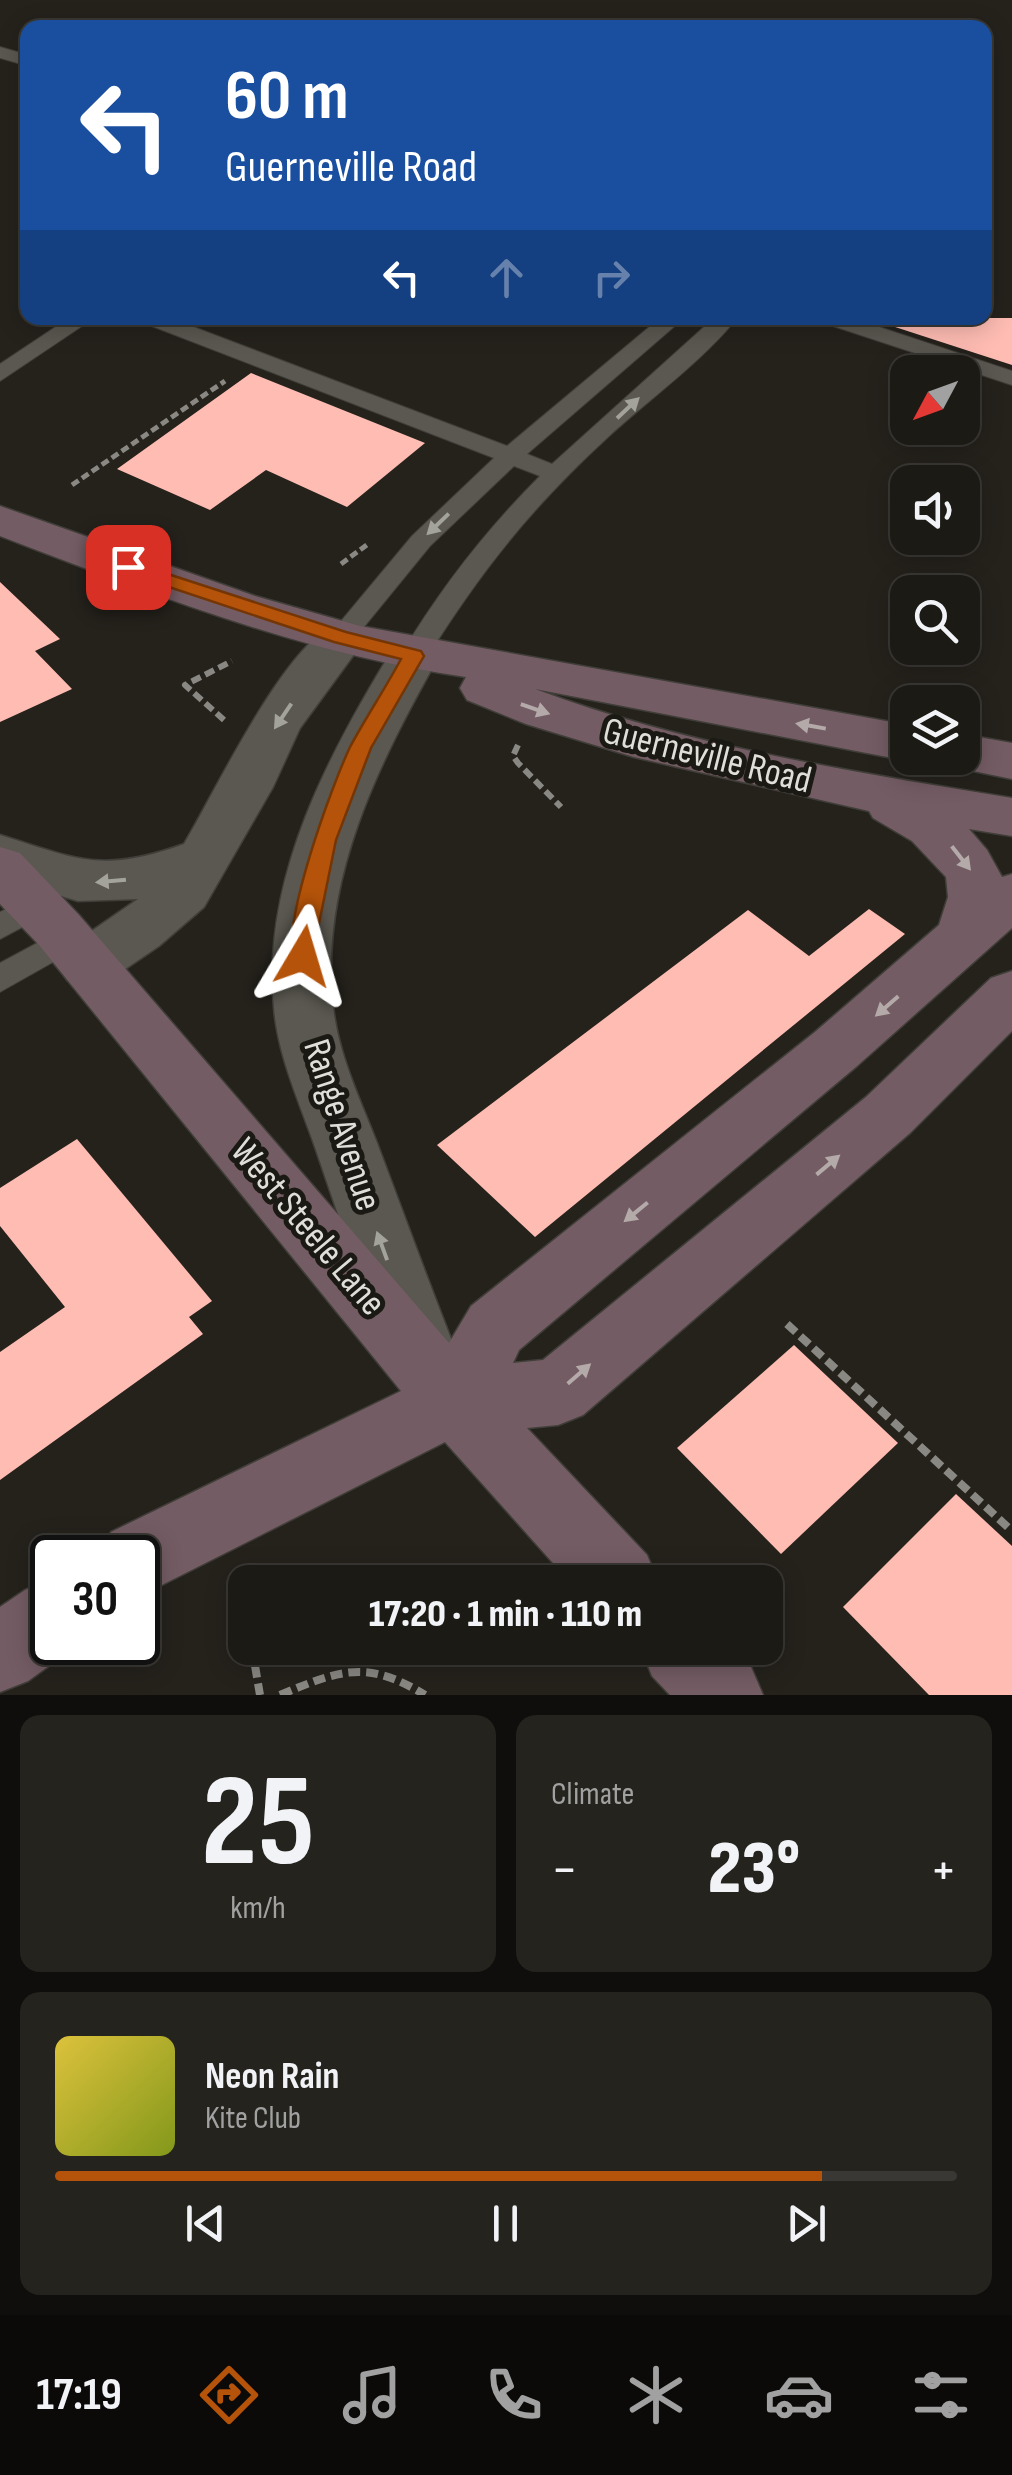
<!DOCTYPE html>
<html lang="en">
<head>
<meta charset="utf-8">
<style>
  :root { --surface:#1c1a15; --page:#25231e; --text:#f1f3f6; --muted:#a0a1a0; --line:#3a3834; --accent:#b45309 }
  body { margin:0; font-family:"Sofia Sans Condensed",sans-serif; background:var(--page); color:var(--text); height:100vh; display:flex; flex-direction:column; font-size:38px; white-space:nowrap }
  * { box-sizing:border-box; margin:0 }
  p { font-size:32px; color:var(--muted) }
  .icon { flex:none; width:55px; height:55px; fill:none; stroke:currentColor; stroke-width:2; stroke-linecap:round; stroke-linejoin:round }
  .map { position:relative; height:1695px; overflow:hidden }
  .side { display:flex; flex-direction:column; gap:20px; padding:20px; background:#0f0e0c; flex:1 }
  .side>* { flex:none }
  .banner { position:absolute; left:20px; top:20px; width:972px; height:305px; border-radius:20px; box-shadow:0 5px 25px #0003,0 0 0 2px var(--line); background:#1a4fa0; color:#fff; overflow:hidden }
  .needle { width:65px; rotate:229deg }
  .tools { position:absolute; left:890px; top:355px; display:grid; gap:20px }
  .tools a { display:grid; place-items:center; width:90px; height:90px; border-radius:20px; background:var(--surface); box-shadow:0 5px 25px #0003,0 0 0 2px var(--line); font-size:50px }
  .speed { position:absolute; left:30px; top:1535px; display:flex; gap:20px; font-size:50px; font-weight:700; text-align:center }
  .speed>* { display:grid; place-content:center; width:130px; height:130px; border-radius:50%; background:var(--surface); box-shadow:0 5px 25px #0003,0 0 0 2px var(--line); line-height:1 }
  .speed .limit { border:5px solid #111; border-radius:15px; background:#fff; color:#111 }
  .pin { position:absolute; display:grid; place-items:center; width:85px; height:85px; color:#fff; margin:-42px; border-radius:20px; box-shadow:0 5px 15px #0006 }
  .me { position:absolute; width:110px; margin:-55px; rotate:7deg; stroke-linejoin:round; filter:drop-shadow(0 0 8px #0008) }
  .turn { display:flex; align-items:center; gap:35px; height:210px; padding:0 40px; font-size:45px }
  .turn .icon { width:130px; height:130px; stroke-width:2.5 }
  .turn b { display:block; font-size:70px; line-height:85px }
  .lanes { display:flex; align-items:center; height:95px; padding:0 40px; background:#0003; justify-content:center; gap:50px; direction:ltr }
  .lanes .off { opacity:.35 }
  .big { font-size:75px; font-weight:800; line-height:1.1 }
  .side .tile { flex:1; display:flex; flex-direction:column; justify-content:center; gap:15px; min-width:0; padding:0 35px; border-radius:20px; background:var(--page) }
  .side .dial { align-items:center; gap:0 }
  .dial b { font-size:130px; line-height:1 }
  .song { display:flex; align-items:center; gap:30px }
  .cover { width:120px; height:120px; border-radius:15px; background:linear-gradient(135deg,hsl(50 70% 55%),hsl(70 70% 35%)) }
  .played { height:10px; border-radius:5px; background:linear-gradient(90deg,var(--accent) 85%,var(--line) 85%) }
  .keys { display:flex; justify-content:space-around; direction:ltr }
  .heat { display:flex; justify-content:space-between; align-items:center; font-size:55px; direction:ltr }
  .side .tiles { flex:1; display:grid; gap:20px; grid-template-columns:1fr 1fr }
  .tile:last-child { grid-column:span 2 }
  .trip { position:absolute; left:228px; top:1565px; width:555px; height:100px; border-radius:20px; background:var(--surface); box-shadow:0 5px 25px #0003,0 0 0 2px var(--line); font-weight:800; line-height:100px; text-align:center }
  .tabs { display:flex; height:160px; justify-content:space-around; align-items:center; background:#0b0a08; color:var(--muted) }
  .tabs .icon { width:70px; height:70px }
  .tabs .selected { color:var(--accent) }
  .tabs b { font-size:45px; color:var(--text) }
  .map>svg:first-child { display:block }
</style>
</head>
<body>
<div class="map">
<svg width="1012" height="1695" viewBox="0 0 1012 1695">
  <rect width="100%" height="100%" fill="#25221c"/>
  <!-- building -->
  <g fill="#febcb3">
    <path d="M 893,318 L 1012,318 L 1012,365 L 892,326 Z"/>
    <path d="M 251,373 L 425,443 L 347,507 L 266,470 L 210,510 L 117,469 Z"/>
    <path d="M 0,582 L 60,639 L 35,651 L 72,689 L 0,722 Z"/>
    <path d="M 869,909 L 905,934 L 535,1237 L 437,1145 L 748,910 L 809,956 Z"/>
    <path d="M 77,1139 L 212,1301 L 189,1317 L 203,1334 L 0,1480 L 0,1352 L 65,1307 L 0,1226 L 0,1188 Z"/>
    <path d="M 794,1345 L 898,1443 L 781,1554 L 677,1448 Z"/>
    <path d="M 956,1494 L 1012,1546 L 1012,1695 L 929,1695 L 843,1607 Z"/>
  </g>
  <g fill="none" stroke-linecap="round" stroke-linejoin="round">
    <!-- lane casing -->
    <g stroke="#403e39" stroke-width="2">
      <g id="lane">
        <path d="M 0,47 L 28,55 L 28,66 L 0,58 Z"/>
        <path d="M 69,318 L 94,318 L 0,381 L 0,364 Z"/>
        <path d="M 141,318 L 170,318 L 507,446 L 660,318 L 684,318 L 527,454 L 552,464 L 714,318 L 737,318 C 703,361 648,400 607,438 C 529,510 480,572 424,662 L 404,662 L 400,656 C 440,589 485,531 540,476 L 514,466 L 430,546 L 350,644 L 332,644 L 328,638 L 332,632 L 412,536 L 494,458 L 144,323 Z"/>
        <path d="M 821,318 L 852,318 L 1012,371 L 1012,385 L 824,323 Z"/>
        <path d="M 36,894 L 47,898 L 51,906 L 47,914 L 0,939 L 0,912 Z"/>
        <path d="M 67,927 L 78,930 L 83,939 L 78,948 L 0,992 L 0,963 Z"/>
      </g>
    </g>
    <!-- street casing -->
    <g stroke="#403e39" stroke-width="3">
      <g id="street">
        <path d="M 341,622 L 358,627 L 366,638 L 300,728 L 273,787 L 204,907 L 159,946 L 109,980 L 88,987 L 67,980 L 59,964 L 67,948 L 138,899 L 78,901 L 0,878 L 0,835 C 78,859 101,874 184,844 C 215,793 287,637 341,622 Z"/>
        <path d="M 414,640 L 432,644 L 439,656 C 379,763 319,880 333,1006 C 338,1054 360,1099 377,1143 C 403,1212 428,1281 455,1349 L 445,1372 L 420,1381 L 395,1372 L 385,1349 C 361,1282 338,1214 315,1147 C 299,1101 278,1056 274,1008 C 261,878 330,751 396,644 Z"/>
      </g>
    </g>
    <!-- secondary casing -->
    <g stroke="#403e39" stroke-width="3">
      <g id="secondary">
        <path d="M 0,506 L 255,596 L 360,626 L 908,725 L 908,758 L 920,758 L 908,761 L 535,689 C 687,746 853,772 1012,798 L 1012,836 L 969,829 L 987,850 L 1002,877 L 1012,874 L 1012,928 L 857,1066 L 519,1350 L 513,1363 L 543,1360 L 866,1097 L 991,978 L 1012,971 L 1012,1031 L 910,1133 L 583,1415 L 558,1425 L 527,1428 L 647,1555 L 658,1582 L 570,1582 L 445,1442 L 138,1597 L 138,1558 L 101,1558 L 111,1532 L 401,1391 L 39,945 L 0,904 L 0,847 L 20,853 L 79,915 L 449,1343 L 471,1306 L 815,1032 L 939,925 L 948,897 L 946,877 L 912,841 L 873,818 L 869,811 L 634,757 L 526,724 L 467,700 L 460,688 L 466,677 C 304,654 152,594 0,536 Z"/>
        <path d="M 962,734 L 1012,743 L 1012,779 L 944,765 L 939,758 L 962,758 Z"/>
        <path d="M 52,1578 L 52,1642 L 79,1644 L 28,1681 L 0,1692 L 0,1607 L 25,1590 Z"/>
        <path d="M 641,1648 L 733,1648 L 751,1667 L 763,1695 L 670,1695 L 652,1676 Z"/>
      </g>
    </g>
    <!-- path-far2 -->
    <g stroke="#8a8883" stroke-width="5" stroke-dasharray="8 4" stroke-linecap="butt">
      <path d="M 72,485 L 225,381"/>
      <path d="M 341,564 L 368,544"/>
    </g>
    <!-- path-far1 -->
    <g stroke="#8a8883" stroke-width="6" stroke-dasharray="10 5" stroke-linecap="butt">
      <path d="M 224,720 L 185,685 L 232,661"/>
      <path d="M 518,745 L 513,756 L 518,763 L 561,807"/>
    </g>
    <!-- path -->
    <g stroke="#8a8883" stroke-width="8" stroke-dasharray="12 6" stroke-linecap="butt">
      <path d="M 787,1324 L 1012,1531"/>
      <path d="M 252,1648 L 260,1695"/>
      <path d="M 280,1695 C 340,1670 367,1659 425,1695"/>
    </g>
    <!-- lane -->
    <use href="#lane" fill="#5a5850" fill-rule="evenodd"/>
    <!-- street -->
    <use href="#street" fill="#5a5850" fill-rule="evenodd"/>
    <!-- secondary -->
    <use href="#secondary" fill="#745c64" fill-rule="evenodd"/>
  </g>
  <!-- one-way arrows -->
  <defs><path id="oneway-solid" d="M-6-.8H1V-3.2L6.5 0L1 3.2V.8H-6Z" transform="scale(2.5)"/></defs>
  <g fill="#a3a29b">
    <use href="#oneway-solid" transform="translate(628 408) rotate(-43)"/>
    <use href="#oneway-solid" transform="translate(438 524) rotate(136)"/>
    <use href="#oneway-solid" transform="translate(283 716) rotate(124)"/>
    <use href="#oneway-solid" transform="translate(111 881) rotate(175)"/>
    <use href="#oneway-solid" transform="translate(382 1246) rotate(-110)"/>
  </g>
  <g fill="#b4aaaa">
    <use href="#oneway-solid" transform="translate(535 709) rotate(19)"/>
    <use href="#oneway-solid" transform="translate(811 726) rotate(-170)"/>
    <use href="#oneway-solid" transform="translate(961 858) rotate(52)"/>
    <use href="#oneway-solid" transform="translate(887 1006) rotate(139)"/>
    <use href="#oneway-solid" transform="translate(828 1165) rotate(-40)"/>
    <use href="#oneway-solid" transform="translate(636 1212) rotate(141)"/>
    <use href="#oneway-solid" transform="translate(579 1374) rotate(-41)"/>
  </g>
  <!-- route -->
  <path fill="#b45309" stroke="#753606" stroke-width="2.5" d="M 128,561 L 346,632 L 421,651 L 424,656 L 371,748 L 336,840 L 311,963 L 295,963 C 278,930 333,783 350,747 C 366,717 385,689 401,659 L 334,642 L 121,571 L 121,563 Z"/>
  <g text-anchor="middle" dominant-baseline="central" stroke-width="10" stroke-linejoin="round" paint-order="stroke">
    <!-- street labels -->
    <g font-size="38" fill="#dfded9" stroke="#1b1913">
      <text transform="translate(707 756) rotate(14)">Guerneville Road</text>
      <text transform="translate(342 1125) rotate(72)">Range Avenue</text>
      <text transform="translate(308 1227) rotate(50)">West Steele Lane</text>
    </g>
  </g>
</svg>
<div class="tools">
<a><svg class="needle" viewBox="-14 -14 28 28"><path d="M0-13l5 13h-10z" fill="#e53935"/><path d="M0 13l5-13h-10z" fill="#a0a1a0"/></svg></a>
<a><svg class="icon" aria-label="sound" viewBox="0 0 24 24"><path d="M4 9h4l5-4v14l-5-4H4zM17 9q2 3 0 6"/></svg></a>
<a><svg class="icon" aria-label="search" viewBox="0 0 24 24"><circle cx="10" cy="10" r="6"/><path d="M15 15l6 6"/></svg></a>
<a><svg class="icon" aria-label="layers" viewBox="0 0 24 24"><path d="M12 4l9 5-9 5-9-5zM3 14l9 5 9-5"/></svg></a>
</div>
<div class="speed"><div class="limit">30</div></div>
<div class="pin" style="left:128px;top:567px;background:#d93025"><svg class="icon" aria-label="arrive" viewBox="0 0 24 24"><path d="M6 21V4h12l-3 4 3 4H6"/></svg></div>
<svg class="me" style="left:303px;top:956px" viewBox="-20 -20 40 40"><path d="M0-17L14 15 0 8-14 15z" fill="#b45309" stroke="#fff" stroke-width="4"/></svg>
<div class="trip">17:20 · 1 min · 110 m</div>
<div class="banner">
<div class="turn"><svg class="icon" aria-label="left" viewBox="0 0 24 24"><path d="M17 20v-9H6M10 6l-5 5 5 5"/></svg><div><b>60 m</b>Guerneville Road</div></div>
<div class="lanes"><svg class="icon" aria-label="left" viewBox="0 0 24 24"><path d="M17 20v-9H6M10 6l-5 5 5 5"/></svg><svg class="icon off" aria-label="ahead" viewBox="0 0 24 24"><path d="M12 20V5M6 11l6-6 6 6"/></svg><svg class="icon off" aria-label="right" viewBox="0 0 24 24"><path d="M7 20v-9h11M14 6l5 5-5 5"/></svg></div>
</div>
</div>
<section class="side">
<div class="tiles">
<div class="tile dial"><b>25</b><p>km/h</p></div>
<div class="tile"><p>Climate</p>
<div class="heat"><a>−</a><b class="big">23°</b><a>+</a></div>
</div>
<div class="tile">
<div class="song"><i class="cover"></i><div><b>Neon Rain</b><p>Kite Club</p></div></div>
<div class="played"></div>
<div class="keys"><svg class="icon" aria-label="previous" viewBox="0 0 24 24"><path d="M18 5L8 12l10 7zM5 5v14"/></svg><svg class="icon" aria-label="pause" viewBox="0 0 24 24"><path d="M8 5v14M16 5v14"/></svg><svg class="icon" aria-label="next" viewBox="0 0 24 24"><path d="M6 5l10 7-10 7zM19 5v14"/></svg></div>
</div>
</div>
</section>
<nav class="tabs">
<b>17:19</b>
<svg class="icon selected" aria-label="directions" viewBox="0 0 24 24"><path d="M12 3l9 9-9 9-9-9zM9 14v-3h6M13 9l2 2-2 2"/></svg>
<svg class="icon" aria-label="music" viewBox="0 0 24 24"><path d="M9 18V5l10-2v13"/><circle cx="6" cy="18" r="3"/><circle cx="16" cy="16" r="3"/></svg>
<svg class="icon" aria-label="phone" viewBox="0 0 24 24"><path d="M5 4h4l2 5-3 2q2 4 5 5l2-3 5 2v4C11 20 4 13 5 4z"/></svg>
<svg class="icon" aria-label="climate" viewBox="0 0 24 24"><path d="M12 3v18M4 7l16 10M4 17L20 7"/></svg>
<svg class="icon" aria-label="car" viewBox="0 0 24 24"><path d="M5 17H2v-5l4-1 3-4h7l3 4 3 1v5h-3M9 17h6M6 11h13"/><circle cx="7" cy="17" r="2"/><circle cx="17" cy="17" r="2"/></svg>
<svg class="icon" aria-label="filters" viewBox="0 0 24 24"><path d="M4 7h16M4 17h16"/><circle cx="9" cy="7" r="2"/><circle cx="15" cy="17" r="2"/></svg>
</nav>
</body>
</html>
